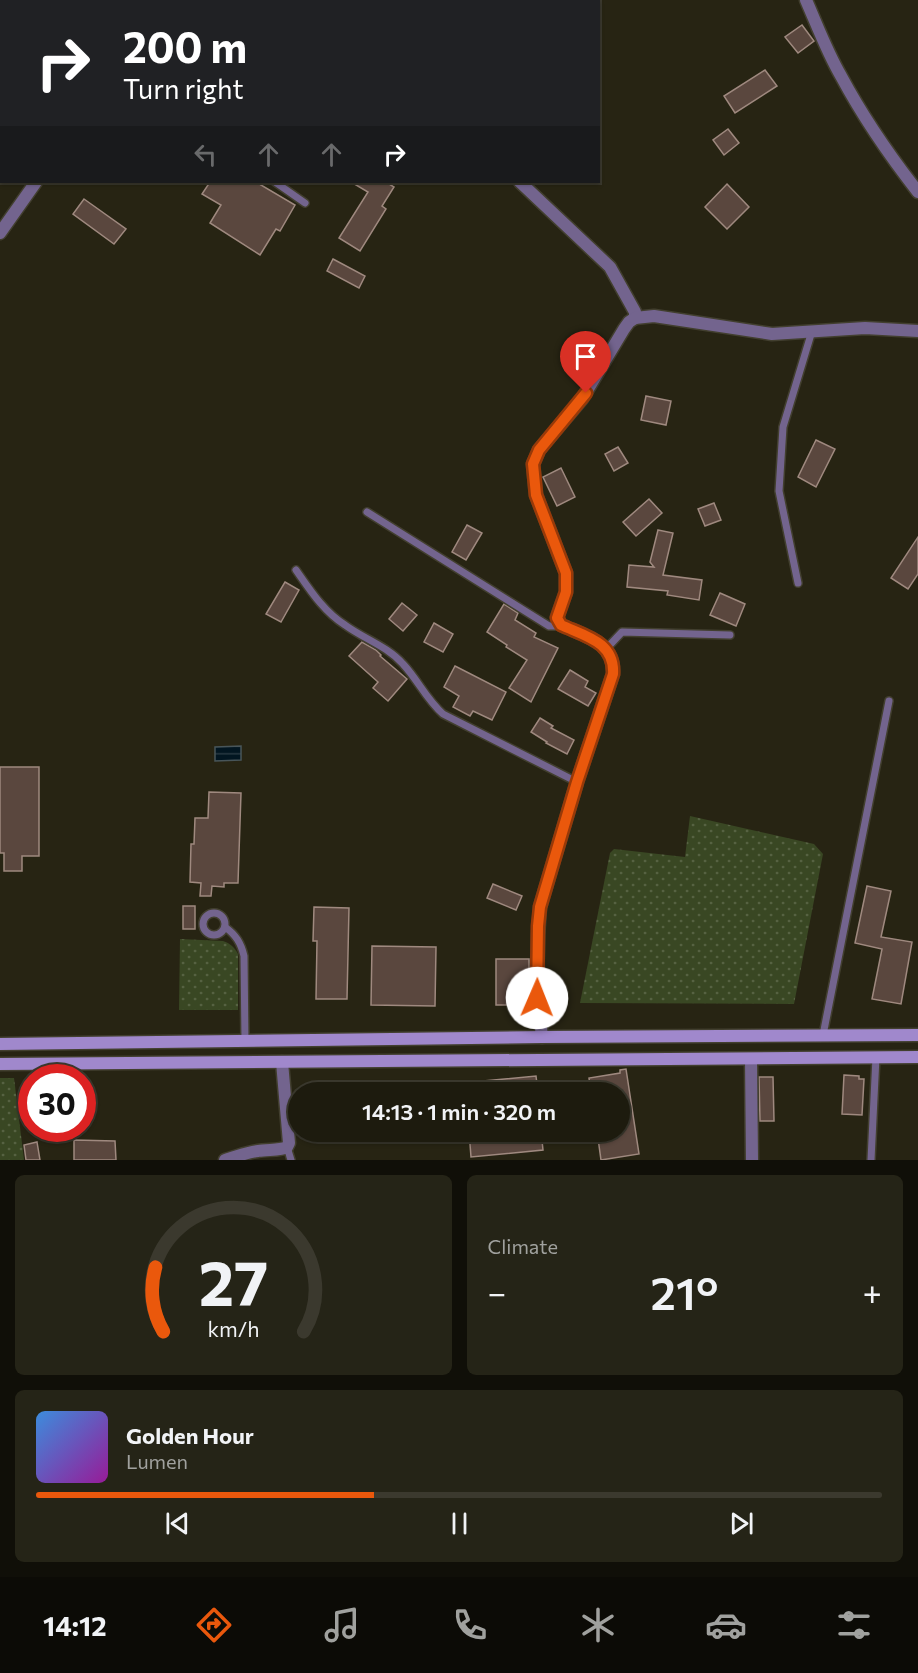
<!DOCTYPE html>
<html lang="en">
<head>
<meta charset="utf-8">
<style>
  :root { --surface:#1d1b0e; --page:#252417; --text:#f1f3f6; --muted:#a0a19e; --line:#3b392e; --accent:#ea580c }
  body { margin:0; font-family:Commissioner,sans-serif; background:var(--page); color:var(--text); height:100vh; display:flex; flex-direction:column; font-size:22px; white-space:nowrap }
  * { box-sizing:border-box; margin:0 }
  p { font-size:20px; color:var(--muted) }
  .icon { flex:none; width:33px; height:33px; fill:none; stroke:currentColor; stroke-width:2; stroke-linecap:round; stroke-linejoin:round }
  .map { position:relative; height:1160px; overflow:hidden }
  .details { display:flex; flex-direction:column; gap:15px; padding:15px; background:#100f08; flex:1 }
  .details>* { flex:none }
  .guide { position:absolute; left:0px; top:0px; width:600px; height:183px; box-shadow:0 2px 4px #0004,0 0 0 2px var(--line); background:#202124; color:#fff; overflow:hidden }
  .speed { position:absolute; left:18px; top:1064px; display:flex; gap:12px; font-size:30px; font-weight:700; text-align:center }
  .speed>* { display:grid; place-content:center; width:78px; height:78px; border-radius:50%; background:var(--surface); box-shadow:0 2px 4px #0004,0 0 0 2px var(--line); line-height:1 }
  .speed .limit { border:9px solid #d22; background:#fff; color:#111 }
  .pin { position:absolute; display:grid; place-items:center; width:51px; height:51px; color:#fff; margin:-62px -26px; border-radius:50% 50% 50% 0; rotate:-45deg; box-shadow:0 0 6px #0007 }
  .pin .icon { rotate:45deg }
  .me { position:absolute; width:66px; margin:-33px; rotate:1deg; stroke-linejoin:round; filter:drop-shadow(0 0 4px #0008) }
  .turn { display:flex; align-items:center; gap:21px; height:126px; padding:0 24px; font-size:27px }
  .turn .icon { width:78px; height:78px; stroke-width:2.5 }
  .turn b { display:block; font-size:42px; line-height:51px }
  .lanes { display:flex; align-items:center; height:57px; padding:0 24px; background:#0003; justify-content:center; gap:30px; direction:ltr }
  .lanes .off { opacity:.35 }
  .big { font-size:45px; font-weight:600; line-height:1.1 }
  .details .card { flex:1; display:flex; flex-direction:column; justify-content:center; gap:9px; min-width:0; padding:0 21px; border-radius:9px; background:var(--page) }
  .details .dial { align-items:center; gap:0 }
  .dial svg { height:156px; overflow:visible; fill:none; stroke:var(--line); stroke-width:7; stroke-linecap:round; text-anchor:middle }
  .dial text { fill:var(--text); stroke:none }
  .song { display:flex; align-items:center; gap:18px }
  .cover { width:72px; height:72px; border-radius:9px; background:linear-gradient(135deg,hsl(210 70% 55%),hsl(300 70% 35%)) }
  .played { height:6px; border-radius:3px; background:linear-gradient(90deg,var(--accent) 40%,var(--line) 40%) }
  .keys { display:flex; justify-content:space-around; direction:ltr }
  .heat { display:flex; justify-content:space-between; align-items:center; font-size:33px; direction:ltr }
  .details .tiles { flex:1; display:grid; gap:15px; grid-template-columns:1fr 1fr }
  .card:last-child { grid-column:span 2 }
  .trip { position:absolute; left:288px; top:1082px; width:342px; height:60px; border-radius:30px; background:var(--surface); box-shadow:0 2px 4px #0004,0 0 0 2px var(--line); font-weight:600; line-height:60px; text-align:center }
  .dock { display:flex; height:96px; justify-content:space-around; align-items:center; background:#0c0b06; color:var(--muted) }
  .dock .icon { width:42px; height:42px }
  .dock .selected { color:var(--accent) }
  .dock b { font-size:27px; color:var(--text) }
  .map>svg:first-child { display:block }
</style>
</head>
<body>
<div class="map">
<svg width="918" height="1160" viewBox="0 0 918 1160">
  <defs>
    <pattern id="green-dots" width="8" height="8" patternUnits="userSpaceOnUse" patternTransform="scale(1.5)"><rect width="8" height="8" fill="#394723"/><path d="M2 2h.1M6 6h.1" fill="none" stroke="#566242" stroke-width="1.8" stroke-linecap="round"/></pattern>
    <pattern id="water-rules" width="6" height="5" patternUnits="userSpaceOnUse" patternTransform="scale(1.5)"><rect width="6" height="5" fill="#021621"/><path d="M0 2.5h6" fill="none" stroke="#273841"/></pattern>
  </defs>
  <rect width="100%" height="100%" fill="#272413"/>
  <!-- green -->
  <g fill="url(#green-dots)">
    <path d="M 690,816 L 814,844 L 823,854 L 794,1004 L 580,1003 L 610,853 L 614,849 L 685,857 Z"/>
    <path d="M 180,939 L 223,941 C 230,943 235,948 238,954 L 238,1010 L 179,1010 Z"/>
    <path d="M 0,1078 L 14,1078 L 24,1160 L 0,1160 Z"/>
  </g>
  <!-- water -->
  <path fill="url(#water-rules)" stroke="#485559" stroke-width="1.5" d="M 241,746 L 241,760 L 215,761 L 215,747 Z"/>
  <!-- building -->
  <g fill="#5a473e" stroke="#9f897f" stroke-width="1.5">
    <path d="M 802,25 L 814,41 L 798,53 L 785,37 Z"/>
    <path d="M 765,70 L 777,86 L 735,113 L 724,96 Z"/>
    <path d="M 728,129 L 739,143 L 724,155 L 713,140 Z"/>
    <path d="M 210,182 L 256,182 L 295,205 L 280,231 L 276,229 L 260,255 L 210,223 L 221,205 L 202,194 Z"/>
    <path d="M 351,182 L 386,182 L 394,187 L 382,206 L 386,209 L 360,251 L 339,238 L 368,192 Z"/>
    <path d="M 727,184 L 749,207 L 727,229 L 705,207 Z"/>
    <path d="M 84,199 L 126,229 L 114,244 L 73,214 Z"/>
    <path d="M 333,259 L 365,276 L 359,288 L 327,271 Z"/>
    <path d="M 646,396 L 671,401 L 666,425 L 641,420 Z"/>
    <path d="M 816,440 L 835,449 L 816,487 L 798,477 Z"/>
    <path d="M 618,447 L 628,463 L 614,471 L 605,454 Z"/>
    <path d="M 561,468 L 575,497 L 557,506 L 543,477 Z"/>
    <path d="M 649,499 L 662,513 L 636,536 L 623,522 Z"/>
    <path d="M 714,503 L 721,520 L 705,526 L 698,509 Z"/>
    <path d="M 467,525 L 482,533 L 466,560 L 452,552 Z"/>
    <path d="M 658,530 L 673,533 L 663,575 L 702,580 L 699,600 L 667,595 L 668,591 L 627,587 L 629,565 L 654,567 L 650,562 Z"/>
    <path d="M 918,537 L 918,574 L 908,589 L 891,578 Z"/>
    <path d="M 285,582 L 299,590 L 281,622 L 266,614 Z"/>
    <path d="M 720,593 L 745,604 L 736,626 L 710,615 Z"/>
    <path d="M 402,603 L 417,615 L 403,631 L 389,619 Z"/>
    <path d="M 504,604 L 518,613 L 515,620 L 536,633 L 534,637 L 558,648 L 531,702 L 509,688 L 527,660 L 506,647 L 507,645 L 487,632 Z"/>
    <path d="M 434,623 L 453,634 L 443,652 L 424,642 Z"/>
    <path d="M 362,642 L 376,650 L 381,655 L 380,656 L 407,679 L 388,701 L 373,688 L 378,682 L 349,656 Z"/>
    <path d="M 455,666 L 506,692 L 492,720 L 473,711 L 470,716 L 453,707 L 459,696 L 444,687 Z"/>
    <path d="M 570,670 L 588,681 L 585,687 L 596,693 L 588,706 L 558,689 Z"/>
    <path d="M 540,718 L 553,726 L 551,728 L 574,740 L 567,754 L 546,743 L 547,742 L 531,732 Z"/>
    <path d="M 0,767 L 39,767 L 39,856 L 22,856 L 22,871 L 4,871 L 4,853 L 0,853 Z"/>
    <path d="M 209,792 L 241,793 L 238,883 L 224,883 L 224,887 L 212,886 L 211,896 L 200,896 L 201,883 L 190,882 L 191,844 L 194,844 L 195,818 L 208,818 Z"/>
    <path d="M 493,884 L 522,896 L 516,910 L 487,898 Z"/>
    <path d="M 867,886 L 891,891 L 881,937 L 912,942 L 901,1004 L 872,999 L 882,949 L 855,943 Z"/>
    <rect x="183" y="906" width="12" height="23"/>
    <path d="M 314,907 L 349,908 L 347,999 L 316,999 L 317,941 L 313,941 Z"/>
    <path d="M 372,946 L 436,947 L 435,1006 L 371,1005 Z"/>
    <rect x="496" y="959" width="33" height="46"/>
    <path d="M 626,1069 L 639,1154 L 601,1160 L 597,1131 L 620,1131 L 620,1092 L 591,1092 L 589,1078 L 620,1073 L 620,1070 Z"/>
    <path d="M 844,1075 L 859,1076 L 859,1079 L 864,1079 L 862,1115 L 842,1114 Z"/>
    <path d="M 536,1076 L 538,1092 L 452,1092 L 451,1084 Z"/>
    <path d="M 759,1077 L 773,1077 L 774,1121 L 760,1121 Z"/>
    <path d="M 469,1131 L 541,1131 L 543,1150 L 471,1157 Z"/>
    <path d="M 74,1140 L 115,1141 L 116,1160 L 74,1160 Z"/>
    <path d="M 37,1142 L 40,1160 L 26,1160 L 24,1145 Z"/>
  </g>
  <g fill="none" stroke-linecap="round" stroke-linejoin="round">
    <!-- service casing -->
    <g stroke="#423f2f" stroke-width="10">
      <g id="service">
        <path d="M 403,0 L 404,1"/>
        <path d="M 275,182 L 305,203"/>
        <path d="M 367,512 L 549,626 L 555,626 L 559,622"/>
        <path d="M 296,570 C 310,590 324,612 345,625 C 364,639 387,646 403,664 C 418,680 426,699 443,714 L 577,782"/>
        <path d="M 798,583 L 779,491 L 783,427 L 812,331"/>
        <path d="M 606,649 L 622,632 L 730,635"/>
        <circle cx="214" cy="924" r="11"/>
        <path d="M 225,927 C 236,935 241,943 244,956 L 245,1041"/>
        <path d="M 823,1035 L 889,701"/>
        <path d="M 287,1147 L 291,1160"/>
        <path d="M 871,1160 L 876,1057"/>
      </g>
    </g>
    <!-- minor casing -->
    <g stroke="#423f2f" stroke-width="15">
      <g id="minor">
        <path d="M 255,0 L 257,2"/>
        <path d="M 806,0 C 817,25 827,52 841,76 C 863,117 889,155 918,192"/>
        <path d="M 520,182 L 610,267 L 635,312 L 635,318 L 629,322 L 624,329 L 582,399 L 549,438 L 539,450 L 533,464 L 536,495 L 566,573 L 566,592 L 557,617 L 561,625 C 585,636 615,642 613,674 L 577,782 L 540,907 C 536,951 537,994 542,1037"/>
        <path d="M 635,318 L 654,316 L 772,334 L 865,328 L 918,331"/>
        <path d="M 751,1059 L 752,1160"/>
        <path d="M 225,1160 C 236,1157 247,1152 258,1151 C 267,1149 280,1151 287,1147 L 289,1143 L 282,1062"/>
      </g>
    </g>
    <!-- tertiary casing -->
    <g stroke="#423f2f" stroke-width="15">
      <g id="tertiary">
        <path d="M 163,2 L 164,0"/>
        <path d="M 0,233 L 36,182"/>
      </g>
    </g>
    <!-- secondary casing -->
    <g stroke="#423f2f" stroke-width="15">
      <g id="secondary">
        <path d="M 0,1044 L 542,1037 L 918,1035"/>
        <path d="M 0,1064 L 918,1057"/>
      </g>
    </g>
    <!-- service -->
    <use href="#service" stroke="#73648e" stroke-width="7"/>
    <!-- minor -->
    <use href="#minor" stroke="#73648e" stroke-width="12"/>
    <!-- tertiary -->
    <use href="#tertiary" stroke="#73648e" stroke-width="12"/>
    <!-- secondary -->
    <use href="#secondary" stroke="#a088cc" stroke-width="12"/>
  </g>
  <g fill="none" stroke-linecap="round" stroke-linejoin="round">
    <!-- route casing -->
    <g stroke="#983908" stroke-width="15">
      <path id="route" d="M 537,998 L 538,926 L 540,907 L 577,782 L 613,674 C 615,642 585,636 561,625 L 557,618 L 566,592 L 566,573 L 536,495 L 533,464 L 539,450 L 586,393"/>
    </g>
    <!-- route -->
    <use href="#route" stroke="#ea580c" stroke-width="10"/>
  </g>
</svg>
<div class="speed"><div class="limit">30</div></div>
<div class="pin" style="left:586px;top:393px;background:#d93025"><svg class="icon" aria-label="arrive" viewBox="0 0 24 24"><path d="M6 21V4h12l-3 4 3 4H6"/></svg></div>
<svg class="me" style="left:537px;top:998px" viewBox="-20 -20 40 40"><circle r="19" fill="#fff"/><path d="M0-13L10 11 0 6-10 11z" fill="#ea580c"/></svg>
<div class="trip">14:13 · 1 min · 320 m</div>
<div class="guide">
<div class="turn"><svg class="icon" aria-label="right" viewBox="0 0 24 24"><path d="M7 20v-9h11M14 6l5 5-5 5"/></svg><div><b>200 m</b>Turn right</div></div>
<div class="lanes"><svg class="icon off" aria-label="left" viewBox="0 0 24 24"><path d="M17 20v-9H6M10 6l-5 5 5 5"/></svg><svg class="icon off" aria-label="ahead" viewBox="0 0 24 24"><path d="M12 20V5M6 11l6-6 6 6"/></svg><svg class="icon off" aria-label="ahead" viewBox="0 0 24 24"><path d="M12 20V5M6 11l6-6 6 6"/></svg><svg class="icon" aria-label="right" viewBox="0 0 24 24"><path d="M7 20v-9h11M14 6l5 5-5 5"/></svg></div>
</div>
</div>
<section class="details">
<div class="tiles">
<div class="card dial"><svg viewBox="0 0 100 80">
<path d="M14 69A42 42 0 1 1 86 69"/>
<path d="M14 69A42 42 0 0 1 10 36" stroke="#ea580c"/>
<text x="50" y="56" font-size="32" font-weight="700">27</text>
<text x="50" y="72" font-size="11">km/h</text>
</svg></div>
<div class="card"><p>Climate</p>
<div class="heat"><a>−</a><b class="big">21°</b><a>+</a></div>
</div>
<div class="card">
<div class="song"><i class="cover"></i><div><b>Golden Hour</b><p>Lumen</p></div></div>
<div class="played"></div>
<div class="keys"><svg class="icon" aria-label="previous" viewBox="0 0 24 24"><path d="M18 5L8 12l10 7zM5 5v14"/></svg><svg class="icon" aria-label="pause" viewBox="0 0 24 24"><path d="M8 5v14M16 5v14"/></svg><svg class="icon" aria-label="next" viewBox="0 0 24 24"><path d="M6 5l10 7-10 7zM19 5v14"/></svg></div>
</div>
</div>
</section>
<nav class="dock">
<b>14:12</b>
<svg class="icon selected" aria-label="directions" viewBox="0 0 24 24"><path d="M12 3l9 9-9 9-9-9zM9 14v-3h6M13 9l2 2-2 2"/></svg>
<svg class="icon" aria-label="music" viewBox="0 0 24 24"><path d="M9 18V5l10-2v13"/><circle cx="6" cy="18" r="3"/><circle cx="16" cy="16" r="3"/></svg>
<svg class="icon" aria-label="phone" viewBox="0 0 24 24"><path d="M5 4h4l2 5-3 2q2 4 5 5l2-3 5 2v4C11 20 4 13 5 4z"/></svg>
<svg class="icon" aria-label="climate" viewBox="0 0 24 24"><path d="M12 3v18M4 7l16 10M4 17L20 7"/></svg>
<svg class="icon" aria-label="car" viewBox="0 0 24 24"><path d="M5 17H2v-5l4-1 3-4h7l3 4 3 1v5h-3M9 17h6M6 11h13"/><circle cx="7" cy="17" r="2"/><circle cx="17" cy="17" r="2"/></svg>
<svg class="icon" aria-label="filters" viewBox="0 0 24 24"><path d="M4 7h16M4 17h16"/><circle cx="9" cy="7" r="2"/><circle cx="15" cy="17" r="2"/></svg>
</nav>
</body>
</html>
